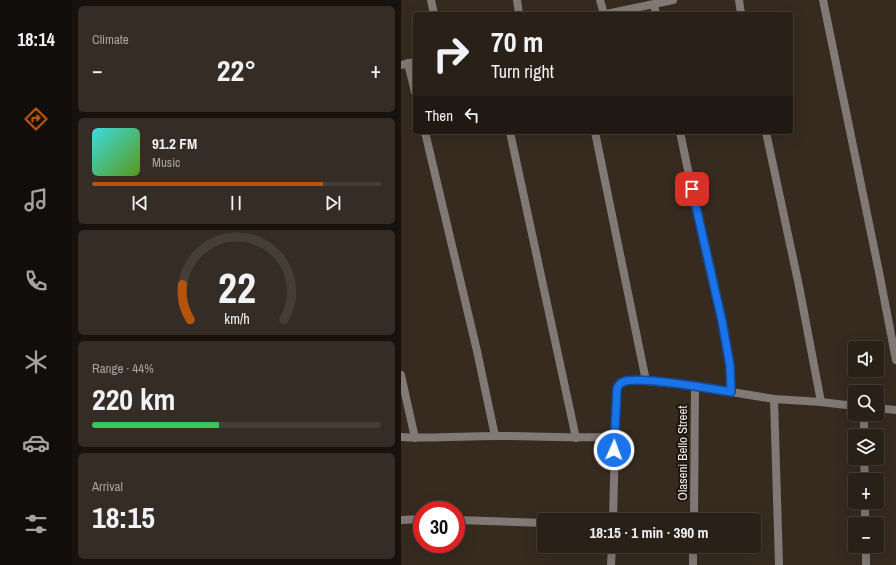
<!DOCTYPE html>
<html lang="en">
<head>
<meta charset="utf-8">
<style>
  :root { --surface:#292018; --page:#352d25; --text:#f1f3f6; --muted:#a5a3a2; --line:#453e37; --accent:#b45309 }
  body { margin:0; font-family:"Archivo Narrow",sans-serif; background:var(--page); color:var(--text); height:100vh; display:flex; flex-direction:column; font-size:15px; white-space:nowrap }
  * { box-sizing:border-box; margin:0 }
  p { font-size:13px; color:var(--muted) }
  .icon { flex:none; width:22px; height:22px; fill:none; stroke:currentColor; stroke-width:2; stroke-linecap:round; stroke-linejoin:round }
  .map { position:relative; flex:1; overflow:hidden }
  .drawer { display:flex; flex-direction:column; gap:6px; padding:6px; background:#17120d; width:329px }
  .drawer>* { flex:none }
  .hud { position:absolute; left:12px; top:12px; width:380px; height:122px; border-radius:4px; box-shadow:0 4px 16px #0002,0 0 0 1px var(--line); background:#292018; color:var(--text); overflow:hidden }
  .fabs { position:absolute; left:447px; top:341px; display:grid; gap:8px }
  .fabs a { display:grid; place-items:center; width:36px; height:36px; border-radius:4px; background:var(--surface); box-shadow:0 4px 16px #0002,0 0 0 1px var(--line); font-size:20px }
  .speed { position:absolute; left:12px; top:501px; display:flex; gap:8px; font-size:20px; font-weight:700; text-align:center }
  .speed>* { display:grid; place-content:center; width:52px; height:52px; border-radius:50%; background:var(--surface); box-shadow:0 4px 16px #0002,0 0 0 1px var(--line); line-height:1 }
  .speed .limit { border:6px solid #d22; background:#fff; color:#111 }
  .pin { position:absolute; display:grid; place-items:center; width:34px; height:34px; color:#fff; margin:-17px; border-radius:8px; box-shadow:0 2px 6px #0006 }
  .me { position:absolute; width:44px; margin:-22px; rotate:2deg; stroke-linejoin:round; filter:drop-shadow(0 0 3px #0008) }
  .turn { display:flex; align-items:center; gap:14px; height:84px; padding:0 12px; font-size:18px }
  .turn .icon { width:52px; height:52px; stroke-width:2.5 }
  .turn b { display:block; font-size:28px; line-height:34px }
  .then { display:flex; align-items:center; height:38px; padding:0 12px; background:#0003; gap:8px; font-size:15px }
  .big { font-size:30px; font-weight:700; line-height:1.1 }
  .drawer .tile { flex:1; display:flex; flex-direction:column; justify-content:center; gap:6px; min-width:0; padding:0 14px; border-radius:6px; background:var(--page) }
  .drawer .dial { align-items:center; gap:0 }
  .dial svg { height:104px; overflow:visible; fill:none; stroke:var(--line); stroke-width:7; stroke-linecap:round; text-anchor:middle }
  .dial text { fill:var(--text); stroke:none }
  .song { display:flex; align-items:center; gap:12px }
  .cover { width:48px; height:48px; border-radius:6px; background:linear-gradient(135deg,hsl(180 70% 55%),hsl(90 70% 35%)) }
  .played { height:4px; border-radius:2px; background:linear-gradient(90deg,var(--accent) 80%,var(--line) 80%) }
  .keys { display:flex; justify-content:space-around; direction:ltr }
  .heat { display:flex; justify-content:space-between; align-items:center; font-size:22px; direction:ltr }
  .charge { height:6px; border-radius:3px; background:linear-gradient(90deg,#34c759 44%,var(--line) 0) }
  .trip { position:absolute; left:136px; top:513px; width:224px; height:40px; border-radius:4px; background:var(--surface); box-shadow:0 4px 16px #0002,0 0 0 1px var(--line); font-weight:700; line-height:40px; text-align:center }
  main { display:flex; flex:1; min-height:0 }
  .tabs { display:flex; flex-direction:column; width:72px; justify-content:space-around; align-items:center; background:#100d0a; color:var(--muted) }
  .tabs .icon { width:28px; height:28px }
  .tabs .selected { color:var(--accent) }
  .tabs b { font-size:18px; color:var(--text) }
  .map>svg:first-child { display:block }
</style>
</head>
<body>
<main>
<nav class="tabs">
<b>18:14</b>
<svg class="icon selected" aria-label="directions" viewBox="0 0 24 24"><path d="M12 3l9 9-9 9-9-9zM9 14v-3h6M13 9l2 2-2 2"/></svg>
<svg class="icon" aria-label="music" viewBox="0 0 24 24"><path d="M9 18V5l10-2v13"/><circle cx="6" cy="18" r="3"/><circle cx="16" cy="16" r="3"/></svg>
<svg class="icon" aria-label="phone" viewBox="0 0 24 24"><path d="M5 4h4l2 5-3 2q2 4 5 5l2-3 5 2v4C11 20 4 13 5 4z"/></svg>
<svg class="icon" aria-label="climate" viewBox="0 0 24 24"><path d="M12 3v18M4 7l16 10M4 17L20 7"/></svg>
<svg class="icon" aria-label="car" viewBox="0 0 24 24"><path d="M5 17H2v-5l4-1 3-4h7l3 4 3 1v5h-3M9 17h6M6 11h13"/><circle cx="7" cy="17" r="2"/><circle cx="17" cy="17" r="2"/></svg>
<svg class="icon" aria-label="filters" viewBox="0 0 24 24"><path d="M4 7h16M4 17h16"/><circle cx="9" cy="7" r="2"/><circle cx="15" cy="17" r="2"/></svg>
</nav>
<section class="drawer">
<div class="tile"><p>Climate</p>
<div class="heat"><a>−</a><b class="big">22°</b><a>+</a></div>
</div>
<div class="tile">
<div class="song"><i class="cover"></i><div><b>91.2 FM</b><p>Music</p></div></div>
<div class="played"></div>
<div class="keys"><svg class="icon" aria-label="previous" viewBox="0 0 24 24"><path d="M18 5L8 12l10 7zM5 5v14"/></svg><svg class="icon" aria-label="pause" viewBox="0 0 24 24"><path d="M8 5v14M16 5v14"/></svg><svg class="icon" aria-label="next" viewBox="0 0 24 24"><path d="M6 5l10 7-10 7zM19 5v14"/></svg></div>
</div>
<div class="tile dial"><svg viewBox="0 0 100 80">
<path d="M14 69A42 42 0 1 1 86 69"/>
<path d="M14 69A42 42 0 0 1 8 42" stroke="#b45309"/>
<text x="50" y="56" font-size="32" font-weight="700">22</text>
<text x="50" y="72" font-size="11">km/h</text>
</svg></div>
<div class="tile"><p>Range · 44%</p><b class="big">220 km</b><div class="charge"></div></div>
<div class="tile"><p>Arrival</p><b class="big">18:15</b></div>
</section>
<div class="map">
<svg width="495" height="565" viewBox="0 0 495 565">
  <rect width="100%" height="100%" fill="#372b20"/>
  <g fill="none" stroke-linecap="round" stroke-linejoin="round">
    <!-- minor -->
    <g stroke="#817975" stroke-width="8">
      <path d="M 30,0 L 33,14"/>
      <path d="M 116,0 L 118,14"/>
      <path d="M 199,0 L 203,14"/>
      <path d="M 338,0 L 340,14"/>
      <path d="M 422,0 L 478,272 L 495,360"/>
      <path d="M 253,5 L 255,14"/>
      <path d="M 205,14 L 272,0"/>
      <path d="M 7,63 L 14,92"/>
      <path d="M 0,65 L 14,62"/>
      <path d="M 24,132 L 76,351 L 94,436"/>
      <path d="M 109,132 L 175,438"/>
      <path d="M 194,132 L 245,381"/>
      <path d="M 279,132 C 289,180 299,228 310,275 C 319,314 330,352 330,392"/>
      <path d="M 365,132 L 398,286 L 420,402"/>
      <path d="M 0,375 L 14,438"/>
      <path d="M 373,399 L 378,565"/>
      <path d="M 476,408 L 495,410"/>
      <path d="M 463,414 L 463,436"/>
      <path d="M 0,437 C 31,439 63,436 94,436 C 134,436 174,438 213,437"/>
      <path d="M 463,458 L 464,480"/>
      <path d="M 464,502 L 464,524"/>
      <path d="M 0,520 L 21,519"/>
      <path d="M 55,520 L 143,523"/>
      <path d="M 212,520 L 215,398 L 216,389 L 220,382 L 227,381 L 245,381 L 294,386 L 373,399 L 420,402 L 454,406"/>
      <path d="M 293,520 L 294,386"/>
      <path d="M 465,546 L 465,565"/>
      <path d="M 210,565 L 211,546"/>
      <path d="M 292,565 L 292,546"/>
    </g>
  </g>
  <g fill="none" stroke-linecap="round" stroke-linejoin="round">
    <!-- route casing -->
    <g stroke="#114b97" stroke-width="10">
      <path id="route" d="M 213,450 L 216,389 C 217,386 219,383 222,382 C 235,375 312,389 330,392 L 329,366 L 321,321 L 291,189"/>
    </g>
    <!-- route -->
    <use href="#route" stroke="#1a73e8" stroke-width="7"/>
  </g>
  <g text-anchor="middle" dominant-baseline="central" stroke-width="4" stroke-linejoin="round" paint-order="stroke">
    <!-- street labels -->
    <g font-size="13" fill="#f3ebe4" stroke="#1a1510">
      <text transform="translate(281 453) rotate(-90)">Olaseni Bello Street</text>
    </g>
  </g>
</svg>
<div class="fabs">
<a><svg class="icon" aria-label="sound" viewBox="0 0 24 24"><path d="M4 9h4l5-4v14l-5-4H4zM17 9q2 3 0 6"/></svg></a>
<a><svg class="icon" aria-label="search" viewBox="0 0 24 24"><circle cx="10" cy="10" r="6"/><path d="M15 15l6 6"/></svg></a>
<a><svg class="icon" aria-label="layers" viewBox="0 0 24 24"><path d="M12 4l9 5-9 5-9-5zM3 14l9 5 9-5"/></svg></a>
<a>+</a>
<a>−</a>
</div>
<div class="speed"><div class="limit">30</div></div>
<div class="pin" style="left:291px;top:189px;background:#d93025"><svg class="icon" aria-label="arrive" viewBox="0 0 24 24"><path d="M6 21V4h12l-3 4 3 4H6"/></svg></div>
<svg class="me" style="left:213px;top:450px" viewBox="-20 -20 40 40"><circle r="17" fill="#1a73e8" stroke="#fff" stroke-width="3"/><path d="M0-11L8 9 0 5-8 9z" fill="#fff"/></svg>
<div class="trip">18:15 · 1 min · 390 m</div>
<div class="hud">
<div class="turn"><svg class="icon" aria-label="right" viewBox="0 0 24 24"><path d="M7 20v-9h11M14 6l5 5-5 5"/></svg><div><b>70 m</b>Turn right</div></div>
<div class="then">Then<svg class="icon" aria-label="left" viewBox="0 0 24 24"><path d="M17 20v-9H6M10 6l-5 5 5 5"/></svg></div>
</div>
</div>
</main>
</body>
</html>
